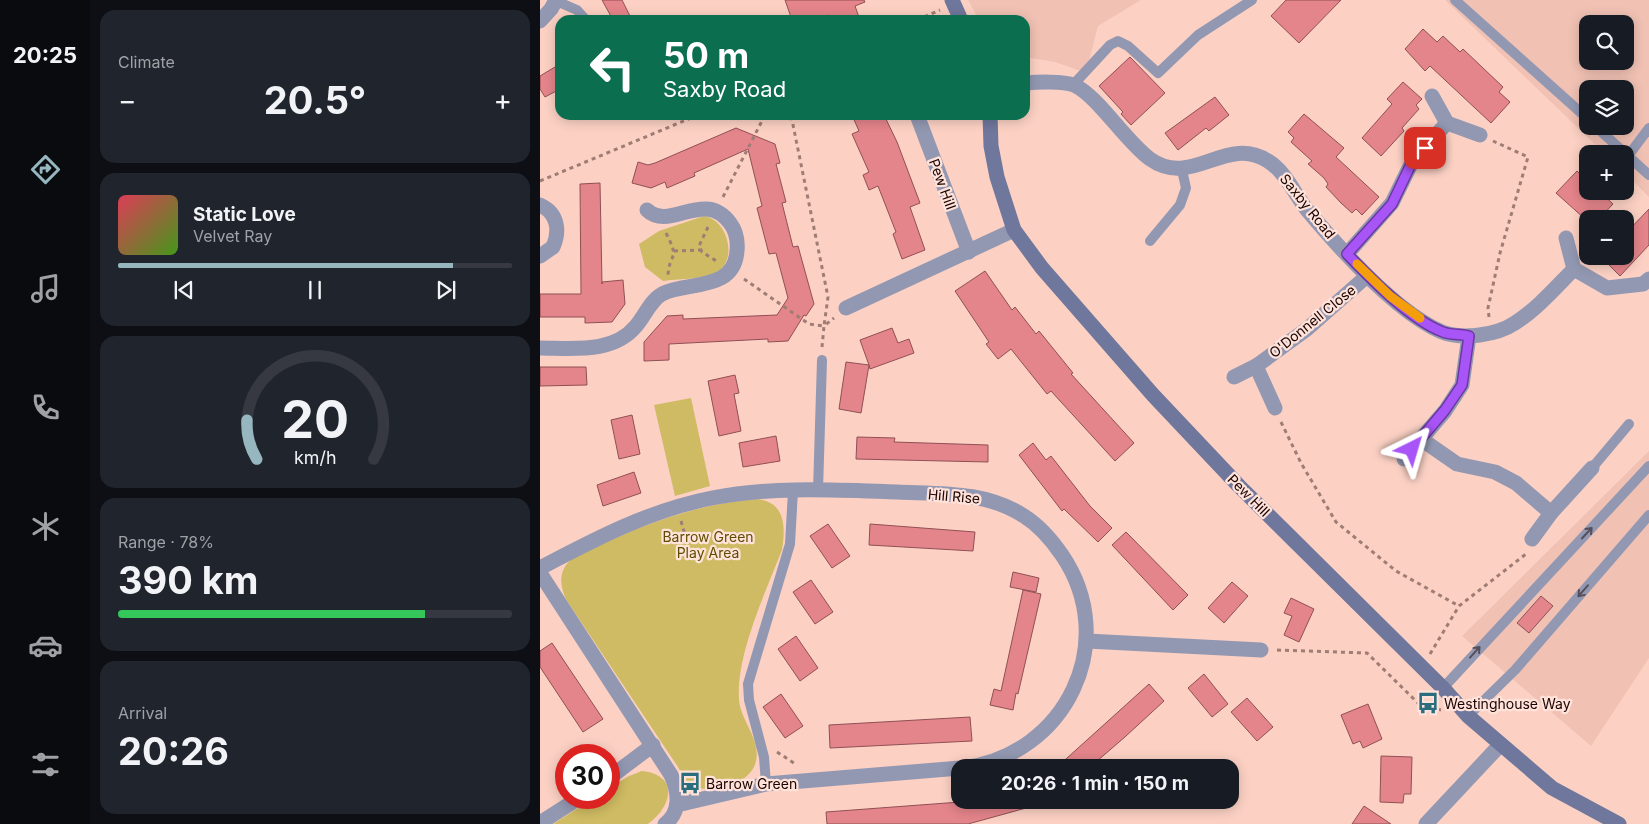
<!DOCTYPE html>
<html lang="en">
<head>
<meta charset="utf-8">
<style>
  :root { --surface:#171b24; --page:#20242c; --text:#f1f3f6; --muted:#9ea1a6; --line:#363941; --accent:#97b7c0 }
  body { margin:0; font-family:Inter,sans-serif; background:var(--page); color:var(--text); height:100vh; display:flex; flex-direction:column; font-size:19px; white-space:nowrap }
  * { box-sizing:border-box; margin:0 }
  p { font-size:16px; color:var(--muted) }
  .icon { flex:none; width:28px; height:28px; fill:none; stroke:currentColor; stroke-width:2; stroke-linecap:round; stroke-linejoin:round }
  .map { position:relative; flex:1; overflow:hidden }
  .details { display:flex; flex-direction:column; gap:10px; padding:10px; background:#0d0f14; width:450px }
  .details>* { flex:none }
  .hud { position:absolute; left:15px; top:15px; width:475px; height:105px; border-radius:15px; box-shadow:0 2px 12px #0003; background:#0b6e4f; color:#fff; overflow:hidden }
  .tools { position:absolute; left:1039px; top:15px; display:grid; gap:10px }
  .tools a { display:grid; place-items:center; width:55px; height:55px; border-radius:10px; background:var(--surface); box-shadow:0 2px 12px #0003; font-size:25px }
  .speed { position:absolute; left:15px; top:744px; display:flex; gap:10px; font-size:25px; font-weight:700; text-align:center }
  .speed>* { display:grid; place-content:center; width:65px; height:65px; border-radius:50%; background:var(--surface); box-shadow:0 2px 12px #0003; line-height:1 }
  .speed .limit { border:8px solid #d22; background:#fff; color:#111 }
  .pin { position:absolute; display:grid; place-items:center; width:42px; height:42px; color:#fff; margin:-21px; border-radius:10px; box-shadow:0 2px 8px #0006 }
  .me { position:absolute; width:55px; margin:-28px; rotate:40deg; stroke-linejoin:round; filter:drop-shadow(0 0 4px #0008) }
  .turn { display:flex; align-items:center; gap:18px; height:105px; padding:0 25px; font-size:22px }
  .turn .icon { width:65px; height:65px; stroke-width:2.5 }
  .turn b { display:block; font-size:35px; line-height:42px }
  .big { font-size:38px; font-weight:700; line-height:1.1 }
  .details .widget { flex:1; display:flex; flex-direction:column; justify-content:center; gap:8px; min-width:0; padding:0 18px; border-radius:15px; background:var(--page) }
  .details .dial { align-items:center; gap:0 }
  .dial svg { height:130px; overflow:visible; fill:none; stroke:var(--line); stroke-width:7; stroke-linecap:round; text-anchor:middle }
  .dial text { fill:var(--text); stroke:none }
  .song { display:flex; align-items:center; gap:15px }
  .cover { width:60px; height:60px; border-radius:8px; background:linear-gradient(135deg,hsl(350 70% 55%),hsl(100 70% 35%)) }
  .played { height:5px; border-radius:2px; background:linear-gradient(90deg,var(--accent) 85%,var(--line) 85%) }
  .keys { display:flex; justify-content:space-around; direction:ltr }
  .heat { display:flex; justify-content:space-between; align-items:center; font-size:28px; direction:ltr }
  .charge { height:8px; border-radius:4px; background:linear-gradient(90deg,#34c759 78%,var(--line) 0) }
  .trip { position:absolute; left:411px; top:759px; width:288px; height:50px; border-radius:15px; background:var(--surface); box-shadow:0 2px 12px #0003; font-weight:700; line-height:50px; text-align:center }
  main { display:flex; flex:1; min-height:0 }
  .tabs { display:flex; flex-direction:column; width:90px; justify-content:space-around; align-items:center; background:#090b0e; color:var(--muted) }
  .tabs .icon { width:35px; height:35px }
  .tabs .on { color:var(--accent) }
  .tabs b { font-size:22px; color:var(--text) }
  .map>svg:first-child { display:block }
</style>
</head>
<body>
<main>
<nav class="tabs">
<b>20:25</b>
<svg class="icon on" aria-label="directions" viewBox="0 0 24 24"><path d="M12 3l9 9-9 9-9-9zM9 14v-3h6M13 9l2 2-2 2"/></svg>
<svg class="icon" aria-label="music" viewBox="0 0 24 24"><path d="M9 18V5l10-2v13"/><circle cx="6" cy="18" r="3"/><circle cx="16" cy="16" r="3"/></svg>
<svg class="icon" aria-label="phone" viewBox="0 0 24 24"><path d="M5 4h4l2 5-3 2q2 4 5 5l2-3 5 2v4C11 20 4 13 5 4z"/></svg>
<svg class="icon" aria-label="climate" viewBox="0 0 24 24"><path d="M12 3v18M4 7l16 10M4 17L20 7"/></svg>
<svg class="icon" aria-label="car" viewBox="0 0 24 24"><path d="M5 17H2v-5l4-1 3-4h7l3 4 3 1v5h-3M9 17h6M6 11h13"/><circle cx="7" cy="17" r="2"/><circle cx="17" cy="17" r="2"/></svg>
<svg class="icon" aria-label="filters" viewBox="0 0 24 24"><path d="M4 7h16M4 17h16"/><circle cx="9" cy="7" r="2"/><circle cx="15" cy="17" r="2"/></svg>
</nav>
<section class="details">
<div class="widget"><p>Climate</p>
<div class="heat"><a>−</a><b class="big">20.5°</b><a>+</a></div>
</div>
<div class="widget">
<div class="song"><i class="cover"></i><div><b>Static Love</b><p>Velvet Ray</p></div></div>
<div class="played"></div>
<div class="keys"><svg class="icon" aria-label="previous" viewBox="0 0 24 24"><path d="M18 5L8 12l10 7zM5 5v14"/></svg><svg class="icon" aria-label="pause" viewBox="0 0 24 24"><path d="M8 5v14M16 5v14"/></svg><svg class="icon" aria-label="next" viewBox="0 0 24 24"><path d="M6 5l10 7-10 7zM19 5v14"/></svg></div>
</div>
<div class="widget dial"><svg viewBox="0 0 100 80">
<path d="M14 69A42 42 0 1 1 86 69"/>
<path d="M14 69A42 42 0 0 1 8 45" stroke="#97b7c0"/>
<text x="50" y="56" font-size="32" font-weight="700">20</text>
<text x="50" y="72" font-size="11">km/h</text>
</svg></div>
<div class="widget"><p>Range · 78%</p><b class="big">390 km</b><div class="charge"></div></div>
<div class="widget"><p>Arrival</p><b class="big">20:26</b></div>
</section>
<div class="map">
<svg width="1109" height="824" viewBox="0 0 1109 824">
  <rect width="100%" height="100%" fill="#fcd1c4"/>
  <!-- built -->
  <g fill="#f1c2b4" fill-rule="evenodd">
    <path d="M 428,0 L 601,0 L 558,26 L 546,73 L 515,62 L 485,57 L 485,20 L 439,20 Z"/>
    <path d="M 905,0 L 1109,0 L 1109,197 L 1085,173 L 1085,154 L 1065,154 ZM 1048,24 L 1085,24 L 1085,61 L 1048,61 ZM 1048,89 L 1085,89 L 1085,126 L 1048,126 Z"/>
    <path d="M 1109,451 L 1109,658 L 1051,746 L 922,636 Z"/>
  </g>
  <!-- green -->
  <g fill="#cfbb63">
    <path d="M 164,216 C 189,220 199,263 174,274 C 162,279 136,279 123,281 L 105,267 L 99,244 L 119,231 Z"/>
    <path d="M 151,398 L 170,486 L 135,496 L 114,405 Z"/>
    <path d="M 217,499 C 245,502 246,526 242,550 C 226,591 196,655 199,699 C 200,722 225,742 214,767 C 203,788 166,795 147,784 L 138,767 L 27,601 C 19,586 18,569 33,558 C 91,529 152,504 217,499 Z"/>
    <path d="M 102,771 C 140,775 132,807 108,824 L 13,824 L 54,798 L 69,798 L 69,788 L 89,776 Z"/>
  </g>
  <!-- building -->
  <g fill="#e4858b" stroke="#905054">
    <path d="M 62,0 L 82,0 L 92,20 L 73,20 Z"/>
    <path d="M 245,0 L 324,0 L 325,2 L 315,6 L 320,20 L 289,20 L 288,15 L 274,20 L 252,20 Z"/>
    <path d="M 746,0 L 801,0 L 759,43 L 731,16 Z"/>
    <path d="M 883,29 L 897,42 L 903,36 L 920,52 L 923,49 L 963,87 L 959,92 L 970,102 L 951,123 L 890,66 L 885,71 L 865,49 Z"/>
    <path d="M 590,57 L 625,93 L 591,125 L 581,114 L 583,112 L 559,86 Z"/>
    <path d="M 20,64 L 20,89 L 5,97 L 0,89 L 0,76 Z"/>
    <path d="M 863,82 L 882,99 L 876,105 L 879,109 L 862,128 L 864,131 L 841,156 L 822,138 L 852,104 L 847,99 Z"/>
    <path d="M 675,97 L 689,115 L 669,131 L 666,128 L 638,150 L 625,133 Z"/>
    <path d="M 764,114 L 804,148 L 796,157 L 839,197 L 822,215 L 816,209 L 812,213 L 801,203 L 786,187 L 788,184 L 784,178 L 768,164 L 772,161 L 751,142 L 754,138 L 748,132 Z"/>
    <path d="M 312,115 L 344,115 L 357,142 L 380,203 L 370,207 L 385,250 L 362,259 L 353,234 L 356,232 L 338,186 L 329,190 L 323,175 L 329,172 L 312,134 L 319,131 Z"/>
    <path d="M 196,128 L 235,144 L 240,163 L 236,164 L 246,202 L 242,203 L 253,247 L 258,246 L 274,304 L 266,316 L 264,315 L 248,341 L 228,342 L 228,339 L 129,344 L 129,360 L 104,361 L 104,342 L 127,316 L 143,315 L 143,319 L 237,315 L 248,298 L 236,253 L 229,254 L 217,208 L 222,206 L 208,149 L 154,173 L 155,176 L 127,188 L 125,182 L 111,188 L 92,183 L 98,162 L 108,165 L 115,163 Z"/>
    <path d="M 1037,171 L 1048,181 L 1048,191 L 1059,191 L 1073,204 L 1059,219 L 1045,219 L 1016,193 Z"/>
    <path d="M 60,183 L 62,284 L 62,282 L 83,280 L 85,304 L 72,322 L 45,323 L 45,317 L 0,317 L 0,294 L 41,294 L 40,184 Z"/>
    <path d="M 1109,209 L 1109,245 L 1080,276 L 1060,256 L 1085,256 L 1085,234 Z"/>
    <path d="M 445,271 L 472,310 L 475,307 L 496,334 L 499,331 L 533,373 L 531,374 L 594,443 L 575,461 L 511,391 L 507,394 L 471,349 L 458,359 L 446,344 L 449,342 L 415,291 Z"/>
    <path d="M 352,328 L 358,343 L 369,339 L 374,353 L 330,369 L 329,365 L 321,413 L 299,409 L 306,362 L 329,365 L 320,340 Z"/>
    <path d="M 0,367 L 46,367 L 47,385 L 0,386 Z"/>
    <path d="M 195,375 L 199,393 L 194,394 L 201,431 L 179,436 L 168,381 Z"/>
    <path d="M 92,415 L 100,454 L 79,459 L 71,420 Z"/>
    <path d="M 236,436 L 240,461 L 203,467 L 199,443 Z"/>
    <path d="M 317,437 L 355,438 L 354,442 L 448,445 L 448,462 L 316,459 Z"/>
    <path d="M 493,443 L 506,460 L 511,456 L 550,506 L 572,528 L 558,542 L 524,509 L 522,511 L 479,455 Z"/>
    <path d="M 94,472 L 101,493 L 63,506 L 57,485 Z"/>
    <path d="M 288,524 L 310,556 L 292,568 L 270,536 Z"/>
    <path d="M 330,524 L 435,532 L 433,551 L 329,545 Z"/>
    <path d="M 586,532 L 648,595 L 633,610 L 572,545 Z"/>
    <path d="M 473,572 L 499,578 L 496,592 L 470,587 Z"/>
    <path d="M 271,580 L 293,612 L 275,624 L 253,592 Z"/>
    <path d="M 692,582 L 708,596 L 684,623 L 668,608 Z"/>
    <path d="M 483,590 L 501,594 L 478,694 L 476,693 L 473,710 L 450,705 L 454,689 L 461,691 Z"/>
    <path d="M 1001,596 L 1013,606 L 989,633 L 977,623 Z"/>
    <path d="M 751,598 L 774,609 L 759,642 L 744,635 L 752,616 L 744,613 Z"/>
    <path d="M 256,636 L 278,668 L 260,681 L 238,649 Z"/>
    <path d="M 12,643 L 63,719 L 43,732 L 0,667 L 0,651 Z"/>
    <path d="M 664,674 L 688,704 L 672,717 L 648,688 Z"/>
    <path d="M 609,684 L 624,701 L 586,736 L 549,768 L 516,768 Z"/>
    <path d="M 241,694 L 263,726 L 245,738 L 223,707 Z"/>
    <path d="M 707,698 L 733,727 L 717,741 L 691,712 Z"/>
    <path d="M 828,704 L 842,739 L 823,748 L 820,741 L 813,744 L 801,715 Z"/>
    <path d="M 430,717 L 432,741 L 290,748 L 289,725 Z"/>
    <path d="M 841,756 L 872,757 L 871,794 L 864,794 L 863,803 L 840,802 Z"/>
    <path d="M 447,800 L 497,800 L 497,805 L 428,824 L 287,824 L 286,812 Z"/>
    <path d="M 824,806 L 851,824 L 812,824 Z"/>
  </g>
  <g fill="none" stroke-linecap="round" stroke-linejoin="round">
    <!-- path -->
    <g stroke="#9f7d74" stroke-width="3" stroke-dasharray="4 4" stroke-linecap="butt">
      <path d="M 377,20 L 400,10"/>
      <path d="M 0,181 L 158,115"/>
      <path d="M 183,197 L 225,115"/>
      <path d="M 168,227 L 159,246 L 162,252 L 178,262"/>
      <path d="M 126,233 C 141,262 129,251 128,276"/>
      <path d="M 134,251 L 160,250"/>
      <path d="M 204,279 L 269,324 L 284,326 L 288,297 L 251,115"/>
      <path d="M 949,317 L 948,308 L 960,253 L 988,157 L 953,141"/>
      <path d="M 282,347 L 284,326 L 294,318"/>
      <path d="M 741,422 L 761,463 L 796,522 L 856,571 L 919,606"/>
      <path d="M 141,521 L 145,535"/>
      <path d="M 737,650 L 827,653 L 881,706 L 901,710"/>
      <path d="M 890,654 L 919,606 L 986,554"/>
      <path d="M 237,752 L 257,765"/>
    </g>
    <!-- service -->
    <g stroke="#9398b2" stroke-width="10">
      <path d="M 915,0 L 1048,119"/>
      <path d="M 16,1 L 37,10 L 46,20"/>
      <path d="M 533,85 L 570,45 L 578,41 L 588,46 L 618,73 L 658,35 L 712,0"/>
      <path d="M 1055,126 L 1109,175"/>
      <path d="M 1088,156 L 1109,128"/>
      <path d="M 610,241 L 640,205 L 646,188 L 642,170"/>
      <path d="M 1052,468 L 1089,424"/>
      <path d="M 278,490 L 282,360"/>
      <path d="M 903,688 L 1109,466"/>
      <path d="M 928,716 L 975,670 L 1109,515"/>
      <path d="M 226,784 L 224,757 L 209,700 L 208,684 L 250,544 L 253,491"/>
    </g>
    <!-- minor -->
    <g stroke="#9398b2" stroke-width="15">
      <path d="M 0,21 L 11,9 L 16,0"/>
      <path d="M 485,83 C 497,82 523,81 534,85 C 558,96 586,142 610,159 C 652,189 686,134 728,161 C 746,172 755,195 768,211 C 800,249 857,313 902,332 C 923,340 957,335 975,323 C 997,309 1016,287 1034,269"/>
      <path d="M 892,96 L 907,123 L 940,135"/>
      <path d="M 377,115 L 429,252"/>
      <path d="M 0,205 C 18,213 20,231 13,247 L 0,256"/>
      <path d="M 1026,238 L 1034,269 L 1067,288 L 1103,284 L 1109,279"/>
      <path d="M 807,254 L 852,203 L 873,160 L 907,123"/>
      <path d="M 306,308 L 474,230"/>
      <path d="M 929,336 L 922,385 L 905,411 L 881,439 L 917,464 L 955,472 L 976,483 L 1011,513 L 1052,468"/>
      <path d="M 0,348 C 33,348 73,354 96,326 C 104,317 111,300 122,294 C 148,281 194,292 197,251 C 198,241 196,231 190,223 C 164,188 130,232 107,210"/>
      <path d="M 694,377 L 716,366"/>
      <path d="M 735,408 L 716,366 L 767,329 L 827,276"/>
      <path d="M 864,459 L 881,439"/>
      <path d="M 992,539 L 1011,513"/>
      <path d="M 0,568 C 55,539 110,510 172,498 C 232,486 296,490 357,492 C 402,494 445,491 484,516 C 500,526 511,539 522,555 C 581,642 526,755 423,768"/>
      <path d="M 0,573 L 131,775 C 139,792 141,812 125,824"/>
      <path d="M 547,641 L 721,650"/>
      <path d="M 69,778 L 113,745"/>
      <path d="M 137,805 L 226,784 L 420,768"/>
      <path d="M 0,823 L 39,798"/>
      <path d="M 886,824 L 960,745"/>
    </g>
    <!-- secondary -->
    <g stroke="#70779c" stroke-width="15">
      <path d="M 412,0 L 421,20"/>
      <path d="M 450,115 L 451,146 L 457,177 L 474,230 L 502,268 L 613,395 L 699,486 L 903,688 L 928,716 L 1012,788 L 1079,824"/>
    </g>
  </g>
  <!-- one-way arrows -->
  <defs><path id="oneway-shaft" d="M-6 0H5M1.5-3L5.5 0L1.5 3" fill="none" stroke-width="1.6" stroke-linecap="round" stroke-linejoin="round" transform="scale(1.25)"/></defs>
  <g stroke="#564e5a">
    <use href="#oneway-shaft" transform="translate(1047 533) rotate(-47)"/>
    <use href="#oneway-shaft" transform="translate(1043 591) rotate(131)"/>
    <use href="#oneway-shaft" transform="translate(935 652) rotate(-48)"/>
  </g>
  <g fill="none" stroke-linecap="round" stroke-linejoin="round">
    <!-- route casing -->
    <g stroke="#6d37a1" stroke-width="12">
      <path id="route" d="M 872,449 L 905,410 L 922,385 L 929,336 C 921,334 910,335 903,332 C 871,320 831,279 807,254 L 852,204 L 873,160 L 885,148"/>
    </g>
    <!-- route -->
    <use href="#route" stroke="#a855f7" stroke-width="9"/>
    <!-- slow -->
    <path stroke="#f59e0b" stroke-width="9" d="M 817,264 L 850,296 L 880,318"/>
  </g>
  <!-- icons -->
  <defs>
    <g id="bus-bare" transform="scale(1.725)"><path d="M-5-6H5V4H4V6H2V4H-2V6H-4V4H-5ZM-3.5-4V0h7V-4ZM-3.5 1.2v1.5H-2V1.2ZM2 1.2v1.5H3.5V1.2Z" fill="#296d7e" stroke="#ffe2d9" stroke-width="2.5" paint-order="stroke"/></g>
  </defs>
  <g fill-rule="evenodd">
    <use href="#bus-bare" x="888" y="703"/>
    <use href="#bus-bare" x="150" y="783"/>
  </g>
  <g text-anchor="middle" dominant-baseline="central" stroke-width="4.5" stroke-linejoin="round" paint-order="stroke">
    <!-- street labels -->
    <g font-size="14" fill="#1a0401" stroke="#ffe2d9">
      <text transform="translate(403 184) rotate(70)">Pew Hill</text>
      <text transform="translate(768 206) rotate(51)">Saxby Road</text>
      <text transform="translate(772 321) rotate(-39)">O'Donnell Close</text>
      <text transform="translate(709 495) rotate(45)">Pew Hill</text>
      <text transform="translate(414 496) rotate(5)">Hill Rise</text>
    </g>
    <!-- park labels -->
    <g font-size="14" fill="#5c4e01" stroke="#ffe2d9">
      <text x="168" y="536">Barrow Green<tspan x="168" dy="16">Play Area</tspan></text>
    </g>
    <!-- poi labels -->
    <g font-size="14" fill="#1a0401" stroke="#ffe2d9" text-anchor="start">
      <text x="904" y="703">Westinghouse Way</text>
      <text x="166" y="783">Barrow Green</text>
    </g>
  </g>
</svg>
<div class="tools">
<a><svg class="icon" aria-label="search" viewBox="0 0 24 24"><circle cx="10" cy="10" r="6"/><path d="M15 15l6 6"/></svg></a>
<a><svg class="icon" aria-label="layers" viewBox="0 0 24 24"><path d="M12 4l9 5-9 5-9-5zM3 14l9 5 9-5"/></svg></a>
<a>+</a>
<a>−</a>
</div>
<div class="speed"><div class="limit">30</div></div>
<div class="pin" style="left:885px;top:148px;background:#d93025"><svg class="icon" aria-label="arrive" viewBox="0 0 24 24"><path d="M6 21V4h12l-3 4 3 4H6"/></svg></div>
<svg class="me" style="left:872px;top:449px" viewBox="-20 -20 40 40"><path d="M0-17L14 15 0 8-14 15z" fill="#a855f7" stroke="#fff" stroke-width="4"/></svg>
<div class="trip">20:26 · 1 min · 150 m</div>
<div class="hud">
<div class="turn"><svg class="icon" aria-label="left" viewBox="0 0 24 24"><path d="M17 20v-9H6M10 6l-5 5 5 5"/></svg><div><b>50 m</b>Saxby Road</div></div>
</div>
</div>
</main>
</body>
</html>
